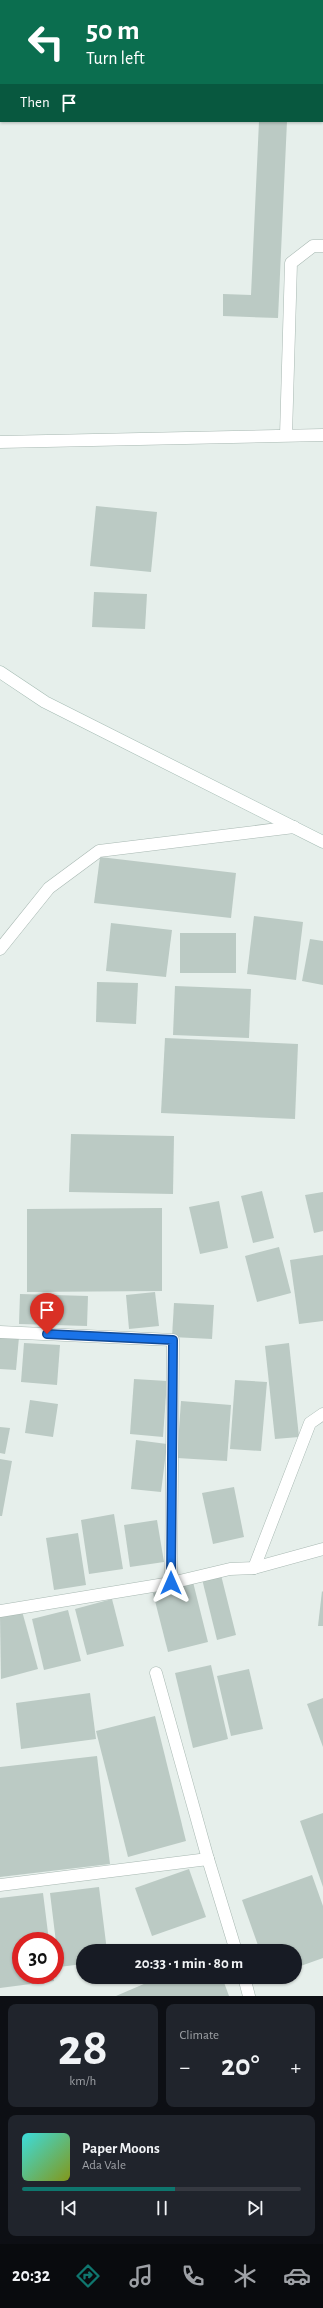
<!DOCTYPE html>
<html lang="en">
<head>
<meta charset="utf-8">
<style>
  :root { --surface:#171b24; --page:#20242c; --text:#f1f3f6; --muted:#9ea1a6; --line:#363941; --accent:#0f766e }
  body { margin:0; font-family:"Alegreya Sans",sans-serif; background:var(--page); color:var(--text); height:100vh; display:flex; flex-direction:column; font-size:15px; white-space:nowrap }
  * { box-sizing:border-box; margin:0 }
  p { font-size:13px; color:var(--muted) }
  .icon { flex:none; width:22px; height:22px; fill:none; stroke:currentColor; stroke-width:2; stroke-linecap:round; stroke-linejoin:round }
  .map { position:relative; height:1996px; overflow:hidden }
  .drawer { display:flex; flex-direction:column; gap:8px; padding:8px; background:#0d0f14; flex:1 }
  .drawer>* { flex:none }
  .guide { position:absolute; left:0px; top:0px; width:323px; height:122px; box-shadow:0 1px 3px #0004; background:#0b6e4f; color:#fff; overflow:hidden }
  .speed { position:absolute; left:12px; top:1932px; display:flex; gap:8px; font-size:20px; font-weight:700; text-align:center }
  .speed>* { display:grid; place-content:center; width:52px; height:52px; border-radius:50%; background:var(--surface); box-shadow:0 1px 3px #0004; line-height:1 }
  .speed .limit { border:6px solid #d22; background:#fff; color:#111 }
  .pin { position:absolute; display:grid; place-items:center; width:34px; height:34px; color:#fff; margin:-41px -17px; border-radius:50% 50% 50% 0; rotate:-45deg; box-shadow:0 0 4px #0007 }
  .pin .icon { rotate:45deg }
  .me { position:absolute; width:44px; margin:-22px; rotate:0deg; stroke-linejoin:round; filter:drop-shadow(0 0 3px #0008) }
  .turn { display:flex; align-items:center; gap:14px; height:84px; padding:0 20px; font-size:18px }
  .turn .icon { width:52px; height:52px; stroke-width:2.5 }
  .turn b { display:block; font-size:28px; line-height:34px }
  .then { display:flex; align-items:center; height:38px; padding:0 20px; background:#0003; gap:8px; font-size:15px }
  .big { font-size:30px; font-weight:700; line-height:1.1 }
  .drawer .card { flex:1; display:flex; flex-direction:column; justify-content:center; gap:6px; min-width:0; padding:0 14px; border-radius:8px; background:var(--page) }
  .drawer .dial { align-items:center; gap:0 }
  .dial b { font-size:52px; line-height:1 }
  .song { display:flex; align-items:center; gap:12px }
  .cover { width:48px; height:48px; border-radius:6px; background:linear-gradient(135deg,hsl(180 70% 55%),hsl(70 70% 35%)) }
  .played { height:4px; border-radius:2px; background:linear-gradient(90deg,var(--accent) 55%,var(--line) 55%) }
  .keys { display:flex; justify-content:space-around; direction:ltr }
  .heat { display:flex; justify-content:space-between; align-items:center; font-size:22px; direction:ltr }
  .drawer .tiles { flex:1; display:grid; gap:8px; grid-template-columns:1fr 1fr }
  .card:last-child { grid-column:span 2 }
  .trip { position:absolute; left:76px; top:1944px; width:226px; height:40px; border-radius:20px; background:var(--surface); box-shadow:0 1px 3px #0004; font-weight:700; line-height:40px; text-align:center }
  .tab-bar { display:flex; height:64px; justify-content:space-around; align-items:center; background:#090b0e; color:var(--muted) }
  .tab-bar .icon { width:28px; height:28px }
  .tab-bar .active { color:var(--accent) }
  .tab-bar b { font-size:18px; color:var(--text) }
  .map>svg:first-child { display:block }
</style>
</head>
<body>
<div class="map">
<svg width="323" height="1996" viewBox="0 0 323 1996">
  <rect width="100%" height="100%" fill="#e6efeb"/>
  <!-- building -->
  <g fill="#bbcac4">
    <path d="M 259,121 L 287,121 L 278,318 L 223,316 L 223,294 L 251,295 Z"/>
    <path d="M 96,506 L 157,512 L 151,572 L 90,566 Z"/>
    <path d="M 94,592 L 147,594 L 145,629 L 92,627 Z"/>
    <path d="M 100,857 L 236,873 L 231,918 L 94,903 Z"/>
    <path d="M 254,916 L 303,922 L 296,980 L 247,974 Z"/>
    <path d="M 111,923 L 172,930 L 166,977 L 106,971 Z"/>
    <rect x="180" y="933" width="56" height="40"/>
    <path d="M 310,939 L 323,941 L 323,985 L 302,981 Z"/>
    <path d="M 97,982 L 138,983 L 136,1024 L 96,1022 Z"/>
    <path d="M 175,986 L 251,989 L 249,1038 L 173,1035 Z"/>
    <path d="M 165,1038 L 298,1044 L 295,1119 L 161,1113 Z"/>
    <path d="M 71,1134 L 174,1136 L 173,1194 L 69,1192 Z"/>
    <path d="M 262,1191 L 274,1238 L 253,1243 L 241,1196 Z"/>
    <path d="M 323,1192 L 323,1231 L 314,1233 L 305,1195 Z"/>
    <path d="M 219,1201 L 228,1248 L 200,1254 L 189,1207 Z"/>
    <path d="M 162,1208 L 162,1291 L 27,1292 L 27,1209 Z"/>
    <path d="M 279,1247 L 291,1293 L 257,1302 L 245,1256 Z"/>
    <path d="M 323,1255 L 323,1321 L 299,1324 L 290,1260 Z"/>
    <path d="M 155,1292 L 159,1326 L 129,1329 L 126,1295 Z"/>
    <path d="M 20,1294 L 88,1296 L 87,1326 L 19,1324 Z"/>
    <path d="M 174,1303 L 214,1305 L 212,1339 L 172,1337 Z"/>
    <path d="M 0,1335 L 19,1337 L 16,1370 L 0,1369 Z"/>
    <path d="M 24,1343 L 60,1345 L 57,1385 L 21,1382 Z"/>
    <path d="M 289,1343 L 299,1437 L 275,1439 L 265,1346 Z"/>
    <path d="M 134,1379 L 167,1381 L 163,1437 L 130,1434 Z"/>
    <path d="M 235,1380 L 267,1382 L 261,1451 L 230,1449 Z"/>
    <path d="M 30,1400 L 58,1404 L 53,1437 L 25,1433 Z"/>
    <path d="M 181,1401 L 231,1405 L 227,1461 L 177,1458 Z"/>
    <path d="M 0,1427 L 10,1428 L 5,1454 L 0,1453 Z"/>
    <path d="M 136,1440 L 167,1444 L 161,1492 L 131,1489 Z"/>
    <path d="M 0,1459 L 12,1461 L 2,1516 L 0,1516 Z"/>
    <path d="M 234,1487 L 244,1537 L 213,1544 L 202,1493 Z"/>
    <path d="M 114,1514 L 123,1569 L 89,1574 L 81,1520 Z"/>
    <path d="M 157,1520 L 164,1562 L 130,1567 L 124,1525 Z"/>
    <path d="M 78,1533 L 86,1585 L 54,1590 L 46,1538 Z"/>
    <path d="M 221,1575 L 236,1635 L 217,1640 L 202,1579 Z"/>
    <path d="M 193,1582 L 208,1642 L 168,1652 L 153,1593 Z"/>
    <path d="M 322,1591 L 323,1592 L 323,1626 L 318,1626 Z"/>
    <path d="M 112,1599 L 124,1646 L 87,1655 L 75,1609 Z"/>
    <path d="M 68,1610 L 81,1661 L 44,1670 L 32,1619 Z"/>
    <path d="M 22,1611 L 38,1669 L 1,1679 L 0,1616 Z"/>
    <path d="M 211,1665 L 228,1739 L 193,1748 L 175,1673 Z"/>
    <path d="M 249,1669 L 263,1729 L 231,1736 L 217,1676 Z"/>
    <path d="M 90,1693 L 96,1739 L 21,1749 L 16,1703 Z"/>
    <path d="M 323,1698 L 323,1747 L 307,1704 Z"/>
    <path d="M 155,1716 L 186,1841 L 128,1857 L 96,1731 Z"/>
    <path d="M 97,1756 L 110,1864 L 0,1877 L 0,1767 Z"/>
    <path d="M 323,1813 L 323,1887 L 300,1821 Z"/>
    <path d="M 189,1869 L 206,1917 L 152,1936 L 135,1888 Z"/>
    <path d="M 312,1875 L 323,1906 L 323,1958 L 295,1968 L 295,1951 L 260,1951 L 242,1900 Z"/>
    <path d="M 99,1887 L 107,1951 L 83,1951 L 83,1964 L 59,1967 L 50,1893 Z"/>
    <path d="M 43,1893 L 49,1941 L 21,1941 L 21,1975 L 53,1975 L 54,1981 L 0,1988 L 0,1898 Z"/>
    <path d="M 160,1977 L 222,1977 L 229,1996 L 116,1996 Z"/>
  </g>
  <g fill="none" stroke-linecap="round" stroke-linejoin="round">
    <!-- street casing -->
    <g stroke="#a8b8b2" stroke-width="13">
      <g id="street">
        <path d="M 119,1 L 119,0"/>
        <path d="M 278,1 L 278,0"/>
        <path d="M 0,61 L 1,61"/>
        <path d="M 322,94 L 323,94"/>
        <path d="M 286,435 L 291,263 L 313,246 L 323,246"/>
        <path d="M 0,442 L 323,435"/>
        <path d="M 0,949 L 49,888 L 99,851 L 294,827"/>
        <path d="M 0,1332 L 173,1340 L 171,1583"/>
        <path d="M 254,1568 L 310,1423 L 323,1414"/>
        <path d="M 0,1611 L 171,1583 L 230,1569 L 254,1568 L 323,1549"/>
        <path d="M 156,1673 L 208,1859"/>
        <path d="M 0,1885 L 208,1859 L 236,1951"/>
        <path d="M 244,1977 L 249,1996"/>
      </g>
    </g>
    <!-- secondary casing -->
    <g stroke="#a4bbb3" stroke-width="13">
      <path id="secondary" d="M 0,672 L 45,702 L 323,842"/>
    </g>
    <!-- street -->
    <use href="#street" stroke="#fff" stroke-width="12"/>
    <!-- secondary -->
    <use href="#secondary" stroke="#fff" stroke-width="12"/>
  </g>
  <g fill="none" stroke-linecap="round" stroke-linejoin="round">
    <!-- route casing -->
    <g stroke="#114b97" stroke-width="10">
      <path id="route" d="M 47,1334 L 173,1340 L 171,1583"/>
    </g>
    <!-- route -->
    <use href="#route" stroke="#1a73e8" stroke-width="7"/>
  </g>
</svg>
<div class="speed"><div class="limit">30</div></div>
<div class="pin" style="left:47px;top:1334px;background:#d93025"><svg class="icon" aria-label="arrive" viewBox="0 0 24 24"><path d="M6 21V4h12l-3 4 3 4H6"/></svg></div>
<svg class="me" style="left:171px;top:1583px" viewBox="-20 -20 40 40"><path d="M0-17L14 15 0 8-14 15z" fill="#1a73e8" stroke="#fff" stroke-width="4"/></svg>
<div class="trip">20:33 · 1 min · 80 m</div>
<div class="guide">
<div class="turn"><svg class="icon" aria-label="left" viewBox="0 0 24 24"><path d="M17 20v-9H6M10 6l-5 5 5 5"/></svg><div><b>50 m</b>Turn left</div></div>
<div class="then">Then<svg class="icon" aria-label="arrive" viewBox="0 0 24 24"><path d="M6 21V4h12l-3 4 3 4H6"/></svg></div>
</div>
</div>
<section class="drawer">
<div class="tiles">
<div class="card dial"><b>28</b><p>km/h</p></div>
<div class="card"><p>Climate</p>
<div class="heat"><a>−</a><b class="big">20°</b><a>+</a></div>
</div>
<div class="card">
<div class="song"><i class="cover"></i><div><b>Paper Moons</b><p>Ada Vale</p></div></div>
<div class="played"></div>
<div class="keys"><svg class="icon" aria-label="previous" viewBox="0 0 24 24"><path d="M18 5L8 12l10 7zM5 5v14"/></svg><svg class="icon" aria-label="pause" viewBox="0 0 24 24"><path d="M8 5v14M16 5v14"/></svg><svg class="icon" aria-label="next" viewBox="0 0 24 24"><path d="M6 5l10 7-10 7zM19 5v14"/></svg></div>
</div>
</div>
</section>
<nav class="tab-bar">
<b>20:32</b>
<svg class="icon active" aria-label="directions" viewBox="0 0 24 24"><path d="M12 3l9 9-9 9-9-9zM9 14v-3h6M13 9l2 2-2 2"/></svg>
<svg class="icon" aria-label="music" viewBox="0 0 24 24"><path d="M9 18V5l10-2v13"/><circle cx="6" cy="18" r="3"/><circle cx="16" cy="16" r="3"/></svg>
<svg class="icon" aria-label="phone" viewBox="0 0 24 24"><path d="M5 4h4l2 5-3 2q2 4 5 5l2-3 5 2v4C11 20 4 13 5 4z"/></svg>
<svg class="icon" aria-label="climate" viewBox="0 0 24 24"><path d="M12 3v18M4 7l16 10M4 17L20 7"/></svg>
<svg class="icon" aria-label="car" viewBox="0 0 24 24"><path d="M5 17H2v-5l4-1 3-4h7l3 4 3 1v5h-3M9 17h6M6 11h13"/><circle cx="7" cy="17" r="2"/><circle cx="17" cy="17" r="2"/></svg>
</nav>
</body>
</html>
